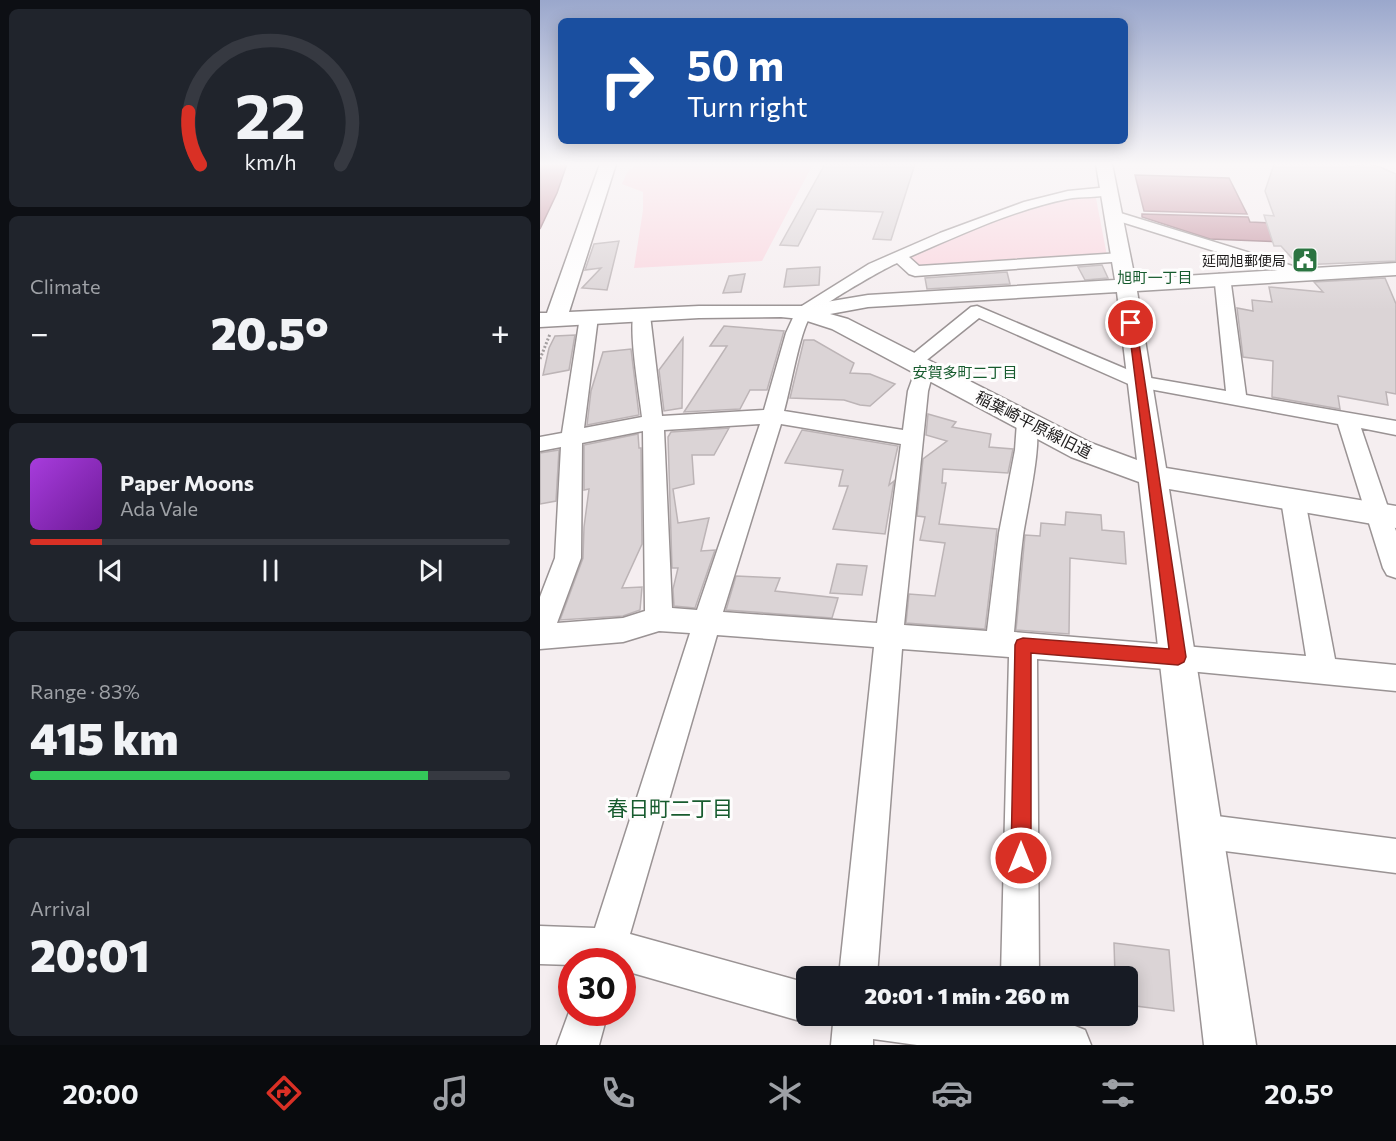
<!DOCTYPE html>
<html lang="en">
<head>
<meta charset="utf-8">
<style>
  :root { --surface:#171b24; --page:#20242c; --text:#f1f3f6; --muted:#9ea1a6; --line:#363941; --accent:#d93025 }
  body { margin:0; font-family:Commissioner,"Noto Sans JP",sans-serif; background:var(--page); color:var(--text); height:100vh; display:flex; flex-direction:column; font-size:22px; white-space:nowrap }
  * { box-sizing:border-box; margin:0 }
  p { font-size:20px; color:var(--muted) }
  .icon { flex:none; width:33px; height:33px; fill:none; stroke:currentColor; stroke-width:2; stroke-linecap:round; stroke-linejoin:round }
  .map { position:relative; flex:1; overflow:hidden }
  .sheet { display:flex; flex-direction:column; gap:9px; padding:9px; background:#0d0f14; width:540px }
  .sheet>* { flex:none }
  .hud { position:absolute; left:18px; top:18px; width:570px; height:126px; border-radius:9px; box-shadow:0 3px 15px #0003; background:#1a4fa0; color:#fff; overflow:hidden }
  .speed { position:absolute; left:18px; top:948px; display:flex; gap:12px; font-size:30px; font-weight:700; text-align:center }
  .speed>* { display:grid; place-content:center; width:78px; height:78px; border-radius:50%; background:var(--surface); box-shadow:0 3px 15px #0003; line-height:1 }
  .speed .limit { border:9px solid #d22; background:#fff; color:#111 }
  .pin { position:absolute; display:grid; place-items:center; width:51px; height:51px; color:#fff; margin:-26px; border:3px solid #fff; border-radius:50%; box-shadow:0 2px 6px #0007 }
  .me { position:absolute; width:66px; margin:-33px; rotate:0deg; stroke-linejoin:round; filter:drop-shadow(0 0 4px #0008) }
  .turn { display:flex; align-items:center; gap:21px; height:126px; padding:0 30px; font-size:27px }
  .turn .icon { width:78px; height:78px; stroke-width:2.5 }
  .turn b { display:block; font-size:42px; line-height:51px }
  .big { font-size:45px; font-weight:800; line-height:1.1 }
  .sheet .card { flex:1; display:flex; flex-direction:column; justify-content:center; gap:9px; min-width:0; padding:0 21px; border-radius:9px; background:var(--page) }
  .sheet .dial { align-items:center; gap:0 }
  .dial svg { height:156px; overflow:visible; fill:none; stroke:var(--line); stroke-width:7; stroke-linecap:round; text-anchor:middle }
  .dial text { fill:var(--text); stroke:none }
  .song { display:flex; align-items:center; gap:18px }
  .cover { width:72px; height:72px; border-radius:9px; background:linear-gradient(135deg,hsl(280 70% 55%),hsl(280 70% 35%)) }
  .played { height:6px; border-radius:3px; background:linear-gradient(90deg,var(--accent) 15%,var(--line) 15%) }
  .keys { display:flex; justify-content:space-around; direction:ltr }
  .heat { display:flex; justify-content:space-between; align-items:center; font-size:33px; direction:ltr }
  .charge { height:9px; border-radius:4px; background:linear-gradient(90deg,#34c759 83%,var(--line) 0) }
  .trip { position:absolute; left:256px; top:966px; width:342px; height:60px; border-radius:9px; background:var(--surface); box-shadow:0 3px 15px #0003; font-weight:800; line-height:60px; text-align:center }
  .menu { display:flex; height:96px; justify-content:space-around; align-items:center; background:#090b0e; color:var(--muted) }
  .menu .icon { width:42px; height:42px }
  .menu .current { color:var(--accent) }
  .menu b { font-size:27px; color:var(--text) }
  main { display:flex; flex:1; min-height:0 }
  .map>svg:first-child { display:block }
</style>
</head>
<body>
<main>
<section class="sheet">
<div class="card dial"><svg viewBox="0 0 100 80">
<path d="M14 69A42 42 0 1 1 86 69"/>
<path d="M14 69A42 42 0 0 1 8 42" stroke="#d93025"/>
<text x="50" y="56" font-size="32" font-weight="700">22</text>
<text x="50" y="72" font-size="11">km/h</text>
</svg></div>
<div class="card"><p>Climate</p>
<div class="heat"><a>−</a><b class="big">20.5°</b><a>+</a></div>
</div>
<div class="card">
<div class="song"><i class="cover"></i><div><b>Paper Moons</b><p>Ada Vale</p></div></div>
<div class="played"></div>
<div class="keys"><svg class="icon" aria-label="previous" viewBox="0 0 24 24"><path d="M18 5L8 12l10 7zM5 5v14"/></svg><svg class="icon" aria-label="pause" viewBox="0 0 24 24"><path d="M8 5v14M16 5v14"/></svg><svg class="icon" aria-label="next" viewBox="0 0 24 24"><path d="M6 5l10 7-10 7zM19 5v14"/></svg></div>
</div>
<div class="card"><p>Range · 83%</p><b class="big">415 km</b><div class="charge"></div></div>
<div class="card"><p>Arrival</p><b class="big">20:01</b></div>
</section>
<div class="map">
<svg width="856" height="1045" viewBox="0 0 856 1045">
  <rect width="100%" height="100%" fill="#f5eef0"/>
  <!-- green -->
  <g fill="#fad6df">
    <path d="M 98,164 L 269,164 L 272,166 L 222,261 L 94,268 L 103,210 L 103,192 L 82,184 L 87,172 Z"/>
    <path d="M 555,193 L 567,256 L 375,269 L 364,258 C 426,232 488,205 555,193 Z"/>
  </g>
  <!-- water -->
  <g fill="#c593a1" stroke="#936f79" stroke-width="1.5">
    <path d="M 0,164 L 27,164 L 17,193 L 0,229 Z"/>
    <path d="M 595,175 L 689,178 L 707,214 L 604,211 Z"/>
    <path d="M 602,214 L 708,217 L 710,222 L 734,223 L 743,242 L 670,239 L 602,217 Z"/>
  </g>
  <!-- building -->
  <g fill="#dbd4d6" stroke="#bcb4b6" stroke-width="1.5">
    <path d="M 285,164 L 375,164 L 351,240 L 333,239 L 343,212 L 277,209 L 258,246 L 240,245 Z"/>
    <path d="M 734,164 L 807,164 L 810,167 L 827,164 L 840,167 L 856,174 L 856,261 L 758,265 L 741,246 L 734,246 L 724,215 L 734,216 L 725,191 Z"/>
    <path d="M 79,241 L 67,290 L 42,288 L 61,268 L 45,270 L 54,244 Z"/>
    <path d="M 562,265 L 568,278 L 545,280 L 538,267 Z"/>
    <path d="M 280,267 L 279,285 L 244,287 L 247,269 Z"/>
    <path d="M 467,272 L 470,284 L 387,289 L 385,278 Z"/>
    <path d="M 205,274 L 201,292 L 183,293 L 189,276 Z"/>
    <path d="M 845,278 L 856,304 L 856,394 L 846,392 L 848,405 L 798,396 L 800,409 L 732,397 L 733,361 L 703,357 L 697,308 L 713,311 L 712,300 L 732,302 L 729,287 L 783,292 L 774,282 Z"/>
    <path d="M 184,326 L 244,331 L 227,390 L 210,390 L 200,409 L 144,412 L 187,346 L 170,346 Z"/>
    <path d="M 35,335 L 29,370 L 3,375 L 9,348 L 15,336 Z"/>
    <path d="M 143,338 L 142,408 L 124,411 L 119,370 Z"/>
    <path d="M 264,340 L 274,340 L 314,363 L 310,373 L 330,374 L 355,384 L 330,406 L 320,405 L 304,400 L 250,398 Z"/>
    <path d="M 91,349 L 99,415 L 47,425 L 51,391 L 63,352 Z"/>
    <path d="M 388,414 L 416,422 L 412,427 L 451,434 L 449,447 L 473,449 L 468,473 L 403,469 L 402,483 L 406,483 L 399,524 L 457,529 L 445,629 L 366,623 L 369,594 L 395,596 L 405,543 L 380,540 L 385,517 L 377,516 L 383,459 L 407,441 L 386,435 Z"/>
    <path d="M 189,428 L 174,455 L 152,455 L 154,484 L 133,489 L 138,523 L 169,518 L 161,551 L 175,550 L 155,608 L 134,606 L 133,589 L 138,568 L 132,568 L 128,437 L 131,432 Z"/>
    <path d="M 262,430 L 358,446 L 349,485 L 354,481 L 345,534 L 293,529 L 308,486 L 299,486 L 303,470 L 245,463 Z"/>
    <path d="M 98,434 L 99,448 L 101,448 L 102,544 L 82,588 L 102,587 L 100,610 L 83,616 L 20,620 L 43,558 L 44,527 L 49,489 L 44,490 L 44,445 Z"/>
    <path d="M 19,450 L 16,501 L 0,504 L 0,453 Z"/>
    <path d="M 526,512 L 561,515 L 562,530 L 584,532 L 586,564 L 530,558 L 529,634 L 476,630 L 485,535 L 500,536 L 501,523 L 525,525 Z"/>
    <path d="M 297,564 L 327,566 L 322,595 L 290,593 Z"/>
    <path d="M 196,576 L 240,578 L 235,591 L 298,598 L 292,618 L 186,610 Z"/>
    <path d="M 574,943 L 629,950 L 634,1011 L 588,1005 L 588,976 L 575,976 Z"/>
  </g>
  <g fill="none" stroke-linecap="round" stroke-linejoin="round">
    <!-- minor casing -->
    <g stroke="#9a9394" stroke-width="3">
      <g id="minor">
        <path d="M 569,187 L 576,191 L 574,194 C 559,198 542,196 527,199 C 473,210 420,235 369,257 L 379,266 L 581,253 L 589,258 L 586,261 L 375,276 L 369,274 L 357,263 C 343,269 277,307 270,317 C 260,331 250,391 244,411 L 363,430 L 368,391 L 377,366 L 365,366 L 363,362 L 431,307 L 437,306 L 605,377 L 686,391 L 675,284 L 671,279 L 679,274 L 685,276 L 691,284 L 706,395 L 856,421 L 856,435 L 821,428 L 856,531 L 856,578 L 847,575 L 843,568 L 798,424 L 593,386 L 439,318 L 383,363 L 392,364 L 394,368 L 388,391 L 364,625 L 447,631 L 459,533 L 475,450 L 477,422 L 480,417 L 487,415 L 494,417 C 505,435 486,512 483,536 C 479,568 477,600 474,632 L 766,656 L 741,500 L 745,494 L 753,491 L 761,494 L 765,500 L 795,659 L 856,665 L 856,691 L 638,670 L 497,659 L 499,976 L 461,976 L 469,657 L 362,649 L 337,976 L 299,976 L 334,647 L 177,635 L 90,934 L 267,983 L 267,1016 L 281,1017 L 267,1023 L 82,970 L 82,962 L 32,962 L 32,965 L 0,964 L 0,926 L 55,928 L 150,633 L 119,631 L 83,642 L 0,649 L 0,597 L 15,558 L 21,447 L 0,451 L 0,437 L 22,433 L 40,317 L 43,313 L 55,313 L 58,317 L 44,428 L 102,417 C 100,398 87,324 95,311 L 107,311 L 110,315 L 122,416 L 224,410 L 246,333 L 257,309 L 329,264 L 400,233 L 484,202 L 528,191 ZM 220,424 L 157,610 L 132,608 L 124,430 ZM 241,424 L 361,444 L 337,623 L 183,612 ZM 103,431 L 105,611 L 83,618 L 17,623 L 41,558 L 42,443 Z"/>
        <path d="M 574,211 L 769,271 L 771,274 L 769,277 L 757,277 L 569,218 L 567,215 L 569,212 Z"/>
        <path d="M 661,814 L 856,839 L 856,873 L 661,848 L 649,843 L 644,831 L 649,819 Z"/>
        <path d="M 32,1004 L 32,1012 L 68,1012 L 59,1045 L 17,1045 Z"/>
        <path d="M 290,1016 L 500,1016 L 500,1021 L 530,1024 L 545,1030 L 551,1045 L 377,1045 L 333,1039 L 333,1045 L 291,1045 L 293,1024 Z"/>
      </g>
    </g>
    <!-- tertiary casing -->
    <g stroke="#9a9394" stroke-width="3">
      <path id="tertiary" d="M 60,164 L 76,164 L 29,312 L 159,306 L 262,306 L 328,295 L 575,280 L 556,164 L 572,164 L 595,279 L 856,263 L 856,275 L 597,291 L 626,468 L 856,506 L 856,528 L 629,489 L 716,1045 L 664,1045 L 599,482 L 531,457 L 292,329 L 261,319 L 241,317 L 159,318 L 0,327 L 0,313 L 7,313 ZM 577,292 L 597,460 L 551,443 L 308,319 L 290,314 L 328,307 Z"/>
    </g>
    <!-- path -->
    <path stroke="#a49fa0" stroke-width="3" stroke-dasharray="2 2" stroke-linecap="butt" d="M 0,359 L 10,334"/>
    <!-- minor -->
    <use href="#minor" fill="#fff" fill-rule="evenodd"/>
    <!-- tertiary -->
    <use href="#tertiary" fill="#fff" fill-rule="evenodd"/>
  </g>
  <!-- sky -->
  <linearGradient id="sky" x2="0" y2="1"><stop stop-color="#9aa7cc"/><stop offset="0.53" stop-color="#faf7f8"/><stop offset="1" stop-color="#faf7f8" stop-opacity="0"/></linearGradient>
  <rect width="856" height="310" fill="url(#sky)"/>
  <!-- route -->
  <path fill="#d93025" stroke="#8d1f18" stroke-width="1.5" d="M 588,321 L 596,323 L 646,657 L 644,662 L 638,665 L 491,653 L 491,858 L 488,865 L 481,868 L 474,865 L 471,858 L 475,645 L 477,640 L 483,638 L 629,649 Z"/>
  <!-- icons -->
  <defs>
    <g id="civic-square" transform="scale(1.35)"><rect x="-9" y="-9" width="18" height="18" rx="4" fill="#2b7441" stroke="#fefdfd"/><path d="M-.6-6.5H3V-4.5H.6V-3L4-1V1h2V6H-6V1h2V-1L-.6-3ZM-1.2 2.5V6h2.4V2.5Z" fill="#fff"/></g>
  </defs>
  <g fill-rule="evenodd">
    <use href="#civic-square" x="765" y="260"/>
  </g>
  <g text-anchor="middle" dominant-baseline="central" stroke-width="6" stroke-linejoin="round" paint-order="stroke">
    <!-- far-poi labels -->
    <g font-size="14" fill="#1e1c1c" stroke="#fefdfd" text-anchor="end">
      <text x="746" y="260">延岡旭郵便局</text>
    </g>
    <!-- far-neighbourhood labels -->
    <g font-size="15" fill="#175b2e" stroke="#fefdfd">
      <text x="615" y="277">旭町一丁目</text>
      <text x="425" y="372">安賀多町二丁目</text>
    </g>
    <!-- street labels -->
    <g font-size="16" fill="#1e1c1c" stroke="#fefdfd">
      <text transform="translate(494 424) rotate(27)">稲葉崎平原線旧道</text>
    </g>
    <!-- near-neighbourhood labels -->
    <g font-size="21" fill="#175b2e" stroke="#fefdfd">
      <text x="130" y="807">春日町二丁目</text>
    </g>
  </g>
</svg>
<div class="speed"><div class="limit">30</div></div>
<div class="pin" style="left:591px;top:323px;background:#d93025"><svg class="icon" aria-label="arrive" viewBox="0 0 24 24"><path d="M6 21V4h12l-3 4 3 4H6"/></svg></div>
<svg class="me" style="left:481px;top:858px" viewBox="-20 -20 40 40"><circle r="17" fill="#d93025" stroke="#fff" stroke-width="3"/><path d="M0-11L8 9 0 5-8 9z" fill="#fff"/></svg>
<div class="trip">20:01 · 1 min · 260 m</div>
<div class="hud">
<div class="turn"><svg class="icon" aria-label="right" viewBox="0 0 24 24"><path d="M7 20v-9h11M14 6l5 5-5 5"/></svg><div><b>50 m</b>Turn right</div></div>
</div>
</div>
</main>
<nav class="menu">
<b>20:00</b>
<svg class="icon current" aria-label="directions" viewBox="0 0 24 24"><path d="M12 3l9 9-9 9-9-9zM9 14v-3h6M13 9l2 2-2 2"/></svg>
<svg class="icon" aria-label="music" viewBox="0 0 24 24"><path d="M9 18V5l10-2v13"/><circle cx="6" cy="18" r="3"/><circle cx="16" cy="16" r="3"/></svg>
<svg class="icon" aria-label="phone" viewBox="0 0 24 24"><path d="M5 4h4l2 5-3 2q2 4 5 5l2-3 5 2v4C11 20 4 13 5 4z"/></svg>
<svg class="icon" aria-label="climate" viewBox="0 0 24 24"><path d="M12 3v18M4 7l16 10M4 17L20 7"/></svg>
<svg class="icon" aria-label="car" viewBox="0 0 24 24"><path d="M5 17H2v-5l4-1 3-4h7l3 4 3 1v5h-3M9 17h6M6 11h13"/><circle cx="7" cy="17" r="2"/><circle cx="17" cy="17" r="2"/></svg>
<svg class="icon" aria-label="filters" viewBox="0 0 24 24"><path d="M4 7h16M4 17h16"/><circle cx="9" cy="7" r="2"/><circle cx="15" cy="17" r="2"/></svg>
<b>20.5°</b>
</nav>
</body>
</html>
